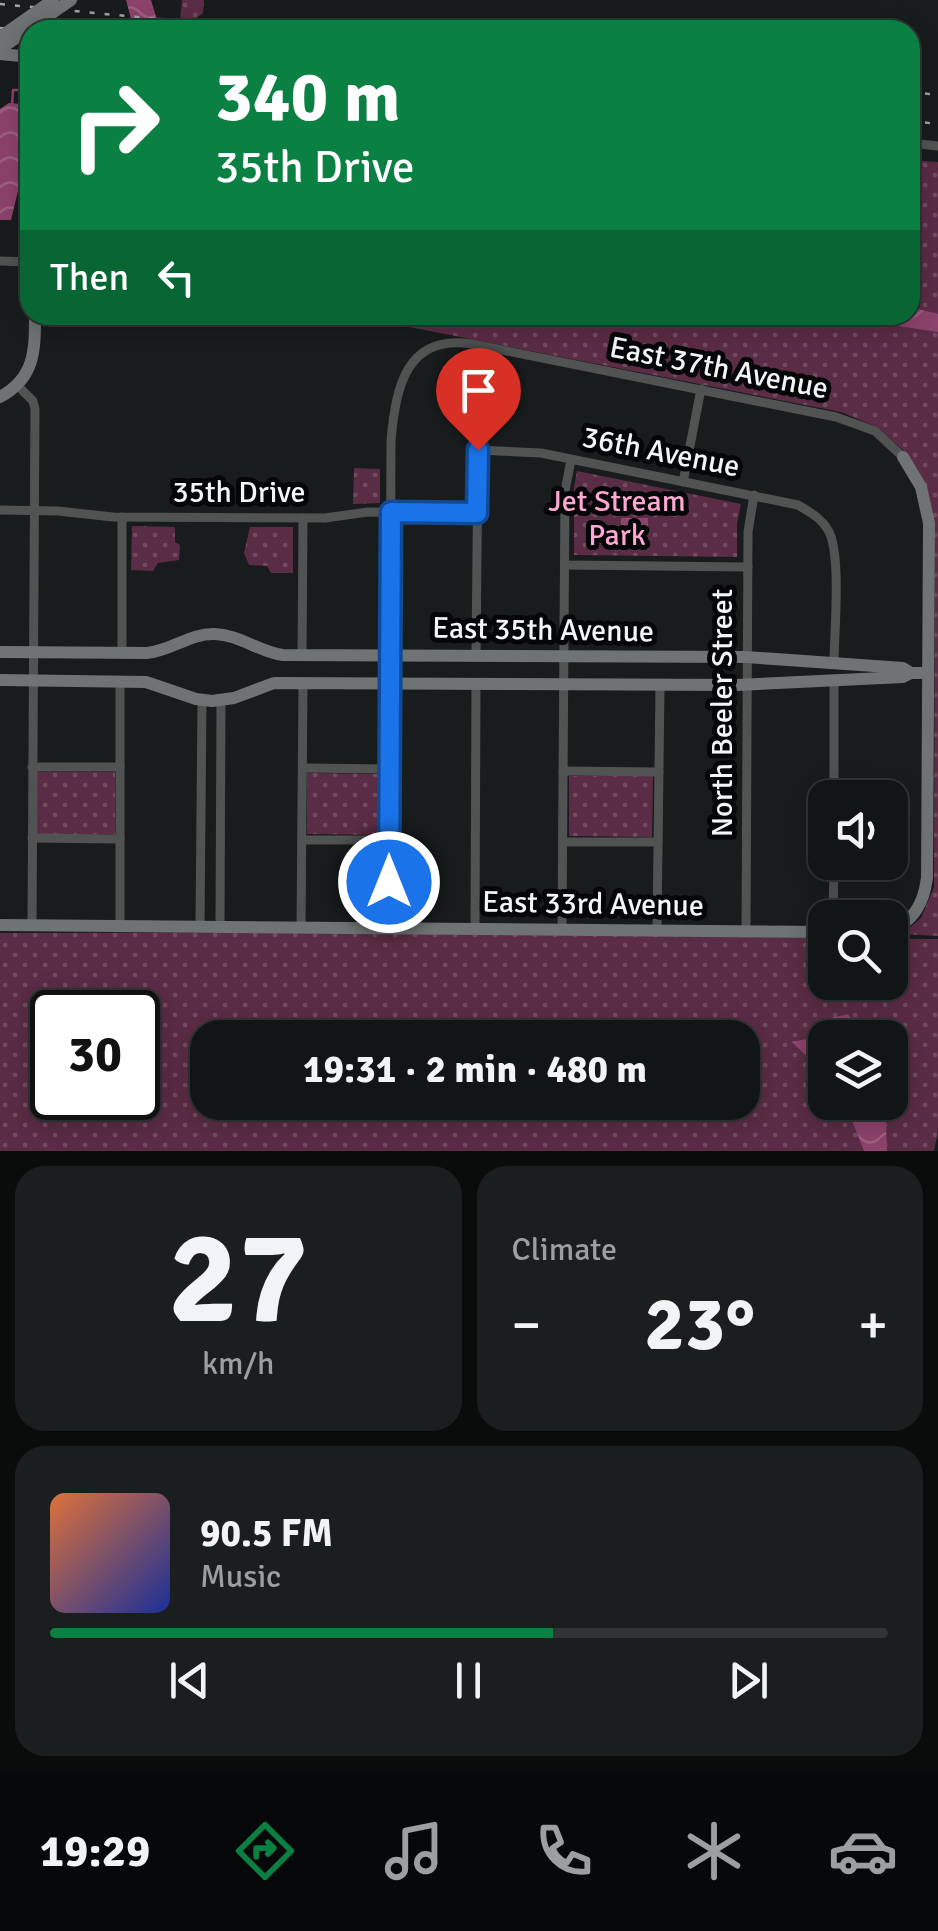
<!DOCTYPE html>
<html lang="en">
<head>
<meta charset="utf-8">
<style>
  :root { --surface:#121516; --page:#1b1e1f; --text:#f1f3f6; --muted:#9c9fa1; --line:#313435; --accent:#0b8043 }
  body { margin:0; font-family:Signika,sans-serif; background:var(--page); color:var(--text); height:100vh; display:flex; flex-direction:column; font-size:38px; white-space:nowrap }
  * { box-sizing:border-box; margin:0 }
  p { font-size:32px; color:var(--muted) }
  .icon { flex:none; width:55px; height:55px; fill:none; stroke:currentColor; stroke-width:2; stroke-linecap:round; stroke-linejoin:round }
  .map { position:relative; height:1151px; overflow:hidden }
  .sheet { display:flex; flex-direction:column; gap:15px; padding:15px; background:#0a0c0c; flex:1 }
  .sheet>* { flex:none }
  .top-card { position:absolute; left:20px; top:20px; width:900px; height:305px; border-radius:30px; box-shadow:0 5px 25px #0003,0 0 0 2px var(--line); background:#0b8043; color:#fff; overflow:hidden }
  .fabs { position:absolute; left:808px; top:780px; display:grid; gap:20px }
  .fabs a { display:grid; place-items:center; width:100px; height:100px; border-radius:20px; background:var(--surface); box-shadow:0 5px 25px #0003,0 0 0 2px var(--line); font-size:50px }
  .speed { position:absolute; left:30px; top:990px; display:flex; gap:20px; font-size:50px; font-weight:700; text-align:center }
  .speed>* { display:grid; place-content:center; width:130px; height:130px; border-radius:50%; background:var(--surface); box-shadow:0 5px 25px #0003,0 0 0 2px var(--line); line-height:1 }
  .speed .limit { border:5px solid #111; border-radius:15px; background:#fff; color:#111 }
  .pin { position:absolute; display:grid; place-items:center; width:85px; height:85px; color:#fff; margin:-102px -42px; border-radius:50% 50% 50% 0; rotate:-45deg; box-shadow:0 0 10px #0007 }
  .pin .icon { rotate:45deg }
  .me { position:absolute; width:110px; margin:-55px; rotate:0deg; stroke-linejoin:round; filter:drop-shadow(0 0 8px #0008) }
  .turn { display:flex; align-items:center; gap:35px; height:210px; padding:0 30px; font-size:45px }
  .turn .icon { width:130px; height:130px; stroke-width:2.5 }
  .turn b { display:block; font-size:70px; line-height:85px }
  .then { display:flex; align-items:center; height:95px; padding:0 30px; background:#0003; gap:20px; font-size:38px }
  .big { font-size:75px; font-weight:800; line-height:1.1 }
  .sheet .card { flex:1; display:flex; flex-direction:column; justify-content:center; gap:15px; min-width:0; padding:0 35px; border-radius:30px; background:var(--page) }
  .sheet .dial { align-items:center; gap:0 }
  .dial b { font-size:130px; line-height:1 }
  .song { display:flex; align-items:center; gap:30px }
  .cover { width:120px; height:120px; border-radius:15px; background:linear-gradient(135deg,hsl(20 70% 55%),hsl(230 70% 35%)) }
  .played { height:10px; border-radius:5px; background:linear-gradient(90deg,var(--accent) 60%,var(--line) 60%) }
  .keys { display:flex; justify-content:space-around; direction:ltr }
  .heat { display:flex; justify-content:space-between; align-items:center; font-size:55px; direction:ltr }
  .sheet .tiles { flex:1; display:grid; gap:15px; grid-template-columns:1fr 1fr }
  .card:last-child { grid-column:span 2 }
  .trip { position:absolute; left:190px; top:1020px; width:570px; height:100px; border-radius:30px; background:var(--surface); box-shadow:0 5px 25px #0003,0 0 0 2px var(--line); font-weight:800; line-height:100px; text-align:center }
  .tab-bar { display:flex; height:160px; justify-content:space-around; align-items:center; background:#070809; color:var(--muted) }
  .tab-bar .icon { width:70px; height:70px }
  .tab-bar .selected { color:var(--accent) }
  .tab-bar b { font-size:45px; color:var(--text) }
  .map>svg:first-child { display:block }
</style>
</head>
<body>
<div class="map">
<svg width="938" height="1151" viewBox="0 0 938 1151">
  <defs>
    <pattern id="green-dots" width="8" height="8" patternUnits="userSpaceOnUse" patternTransform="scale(2.5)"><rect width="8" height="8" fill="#5b2c45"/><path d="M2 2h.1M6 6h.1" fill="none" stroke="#734b60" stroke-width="1.8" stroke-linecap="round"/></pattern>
    <pattern id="water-waves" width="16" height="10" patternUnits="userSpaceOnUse" patternTransform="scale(2.5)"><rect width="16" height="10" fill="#8d436b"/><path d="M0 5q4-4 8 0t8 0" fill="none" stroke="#9e5f81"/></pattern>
  </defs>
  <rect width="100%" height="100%" fill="#181c1d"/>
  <!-- green -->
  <g fill="url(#green-dots)" fill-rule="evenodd">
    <path d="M 182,0 L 204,0 L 203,13 L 194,20 L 193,30 L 160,30 L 156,17 L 180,20 Z"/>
    <path d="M 910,160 L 938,162 L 938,936 L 902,934 L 921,918 L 934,887 L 935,528 L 917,469 L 904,451 L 877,427 L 841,412 L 348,315 L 910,315 Z"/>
    <path d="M 354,468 L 380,469 L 380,503 L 353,504 Z"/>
    <path d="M 577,471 L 741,504 L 737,524 L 737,557 L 574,555 L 574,487 Z"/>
    <path d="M 132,526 L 175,527 L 175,542 L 180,545 L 179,560 L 158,563 L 153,571 L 131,570 Z"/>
    <path d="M 250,527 L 293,527 L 293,573 L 271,573 L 267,566 L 249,565 L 244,553 Z"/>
    <rect x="37" y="772" width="78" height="62"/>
    <path d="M 307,773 L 382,774 L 382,835 L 307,834 Z"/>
    <path d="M 569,776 L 653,776 L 652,837 L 569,836 Z"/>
    <path d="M 475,932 L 825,938 L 825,982 L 890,982 L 890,939 L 938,939 L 938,1131 L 934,1151 L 0,1151 L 0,933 ZM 52,1012 L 138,1012 L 138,1098 L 52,1098 ZM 208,1038 L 742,1038 L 742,1102 L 208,1102 ZM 825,1038 L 890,1038 L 890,1102 L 825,1102 Z"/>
  </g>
  <!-- water -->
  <g fill="url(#water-waves)">
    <path d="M 126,0 L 151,0 L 160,30 L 134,30 Z"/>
    <path d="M 9,103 L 30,105 L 30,141 L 11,220 L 0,220 L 0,109 Z"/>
    <path d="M 910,307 L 938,314 L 938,332 L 886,324 L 854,315 L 910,315 Z"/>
    <path d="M 621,518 L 648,518 L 648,528 L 636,529 L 636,546 L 608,546 L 608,534 L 621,534 Z"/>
    <path d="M 848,1014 L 863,1037 L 825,1038 L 825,1074 L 792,1042 L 822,1036 L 819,1027 L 831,1018 Z"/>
    <path d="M 845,1103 L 885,1103 L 887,1151 L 864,1151 Z"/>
  </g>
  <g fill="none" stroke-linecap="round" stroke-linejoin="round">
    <!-- stream -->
    <g stroke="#8d436b" stroke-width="2.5">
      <path d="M 12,106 L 13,90 L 30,90"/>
      <path d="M 886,1111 L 891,1106 L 890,1094 L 901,1076"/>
    </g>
    <!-- street -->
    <g stroke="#515353" stroke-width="9">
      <path d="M 910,143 L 938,146"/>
      <path d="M 0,261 L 30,262"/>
      <path d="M 18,386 L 33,401 L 35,409 L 32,926"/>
      <path d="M 478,450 L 541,453 L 798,505 C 810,512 821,518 828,530 C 842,553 834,634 834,664"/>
      <path d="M 683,482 L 701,389"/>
      <path d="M 0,510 L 58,511 L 113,517 L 325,518 L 368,512 L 477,513"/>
      <path d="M 122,517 L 122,653"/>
      <path d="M 565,565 L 748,567"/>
      <path d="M 476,654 L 478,450 L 497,349"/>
      <path d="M 302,655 L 303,518"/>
      <path d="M 834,679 L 834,798"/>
      <path d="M 120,682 L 120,926"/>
      <path d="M 32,767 L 120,767"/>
      <path d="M 303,768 L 390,769"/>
      <path d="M 563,771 L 659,772"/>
      <path d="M 32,838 L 120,839"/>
      <path d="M 302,840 L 389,840"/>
      <path d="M 563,842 L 658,842"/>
      <path d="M 833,918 L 834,862"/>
      <path d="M 200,926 L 202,701"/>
      <path d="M 220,926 L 221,701"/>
      <path d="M 301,927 L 303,682"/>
      <path d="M 389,927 L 391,440 C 396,387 406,334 472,344 L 836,417 L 875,431 L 903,457"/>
      <path d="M 475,927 L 476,683"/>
      <path d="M 562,929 L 565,491 L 571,460"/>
      <path d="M 657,930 L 660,686"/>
      <path d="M 746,931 L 748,532 L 754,495"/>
    </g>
    <!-- secondary -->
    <g stroke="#6f7373" stroke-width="12">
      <path d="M 0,54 L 30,57"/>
      <path d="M 0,397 C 35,378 35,351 35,315"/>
      <path d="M 0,652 L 147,653 C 171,651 190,633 215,634 C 240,635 259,652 283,655 L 746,657 L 903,668 L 911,673"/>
      <path d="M 0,680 L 146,682 L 196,699 L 212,701 L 234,698 L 274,683 L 737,685 L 903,677 L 911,673 L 927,673"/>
      <path d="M 0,925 L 825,932"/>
      <path d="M 890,929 C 914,923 924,901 927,878 L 929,523 L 921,487 L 903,457"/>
    </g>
    <!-- rail -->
    <g stroke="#a0a4a5" stroke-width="2.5" stroke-dasharray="5 10" stroke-linecap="butt">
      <path d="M 0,4 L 274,30"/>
      <path d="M 0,28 L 30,31"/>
      <path d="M 910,92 L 938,95"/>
      <path d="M 910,121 L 938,124"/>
    </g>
    <!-- secondary-bridge -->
    <g stroke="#6f7373" stroke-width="12">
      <path d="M 0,37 L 53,0"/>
      <path d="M 0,49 L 71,0"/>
    </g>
  </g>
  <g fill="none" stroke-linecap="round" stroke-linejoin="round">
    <!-- route casing -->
    <g stroke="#114b97" stroke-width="25">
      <path id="route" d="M 389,882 L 391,512 L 477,513 L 478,450"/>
    </g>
    <!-- route -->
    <use href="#route" stroke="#1a73e8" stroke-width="18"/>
  </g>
  <g text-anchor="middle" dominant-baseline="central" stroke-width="10" stroke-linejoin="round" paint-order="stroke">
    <!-- street labels -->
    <g font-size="30" fill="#f2f6f6" stroke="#050607">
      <text transform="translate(719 368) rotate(11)">East 37th Avenue</text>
      <text transform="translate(661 452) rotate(11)">36th Avenue</text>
      <text x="239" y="492">35th Drive</text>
      <text transform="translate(543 630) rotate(1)">East 35th Avenue</text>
      <text transform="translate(722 713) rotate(-90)">North Beeler Street</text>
      <text transform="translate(593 904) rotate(1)">East 33rd Avenue</text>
    </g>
    <!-- park labels -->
    <g font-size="30" fill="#fda8d3" stroke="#050607">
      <text x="617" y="501">Jet Stream<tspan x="617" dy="34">Park</tspan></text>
    </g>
  </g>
</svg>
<div class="fabs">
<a><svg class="icon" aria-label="sound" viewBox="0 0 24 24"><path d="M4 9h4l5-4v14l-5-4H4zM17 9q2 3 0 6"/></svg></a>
<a><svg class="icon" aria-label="search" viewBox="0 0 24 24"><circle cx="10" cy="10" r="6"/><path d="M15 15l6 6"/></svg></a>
<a><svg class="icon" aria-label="layers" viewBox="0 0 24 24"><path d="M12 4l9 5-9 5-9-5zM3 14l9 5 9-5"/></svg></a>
</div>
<div class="speed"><div class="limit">30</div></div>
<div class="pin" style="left:478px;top:450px;background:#d93025"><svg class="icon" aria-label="arrive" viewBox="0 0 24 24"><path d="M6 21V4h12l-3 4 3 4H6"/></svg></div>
<svg class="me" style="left:389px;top:882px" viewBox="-20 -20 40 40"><circle r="17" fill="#1a73e8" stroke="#fff" stroke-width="3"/><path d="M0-11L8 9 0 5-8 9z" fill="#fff"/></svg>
<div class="trip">19:31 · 2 min · 480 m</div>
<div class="top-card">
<div class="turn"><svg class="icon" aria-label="right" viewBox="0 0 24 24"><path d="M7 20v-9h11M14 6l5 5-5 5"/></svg><div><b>340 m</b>35th Drive</div></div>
<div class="then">Then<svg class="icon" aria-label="left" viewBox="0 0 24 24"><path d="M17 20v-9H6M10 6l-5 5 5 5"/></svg></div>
</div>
</div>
<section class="sheet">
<div class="tiles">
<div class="card dial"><b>27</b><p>km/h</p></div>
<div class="card"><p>Climate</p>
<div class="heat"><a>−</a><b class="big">23°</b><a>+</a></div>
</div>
<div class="card">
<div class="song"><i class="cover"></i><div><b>90.5 FM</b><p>Music</p></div></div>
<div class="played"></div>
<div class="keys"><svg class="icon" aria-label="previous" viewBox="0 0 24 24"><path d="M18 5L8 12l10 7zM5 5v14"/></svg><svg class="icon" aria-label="pause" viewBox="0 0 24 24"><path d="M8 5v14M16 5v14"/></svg><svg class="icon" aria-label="next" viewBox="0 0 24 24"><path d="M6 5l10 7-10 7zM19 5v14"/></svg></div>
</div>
</div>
</section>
<nav class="tab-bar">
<b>19:29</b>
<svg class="icon selected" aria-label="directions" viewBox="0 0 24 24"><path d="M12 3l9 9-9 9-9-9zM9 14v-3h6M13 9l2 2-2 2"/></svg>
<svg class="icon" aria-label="music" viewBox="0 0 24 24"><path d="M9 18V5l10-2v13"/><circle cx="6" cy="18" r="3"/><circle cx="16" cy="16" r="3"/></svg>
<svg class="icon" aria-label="phone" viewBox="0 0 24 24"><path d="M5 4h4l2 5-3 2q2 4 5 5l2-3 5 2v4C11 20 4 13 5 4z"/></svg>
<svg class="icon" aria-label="climate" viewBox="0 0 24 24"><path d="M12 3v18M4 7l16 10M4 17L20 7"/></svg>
<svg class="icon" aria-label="car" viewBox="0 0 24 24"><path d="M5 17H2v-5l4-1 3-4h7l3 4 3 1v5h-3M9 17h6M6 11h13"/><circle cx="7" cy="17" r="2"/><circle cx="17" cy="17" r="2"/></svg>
</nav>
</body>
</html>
